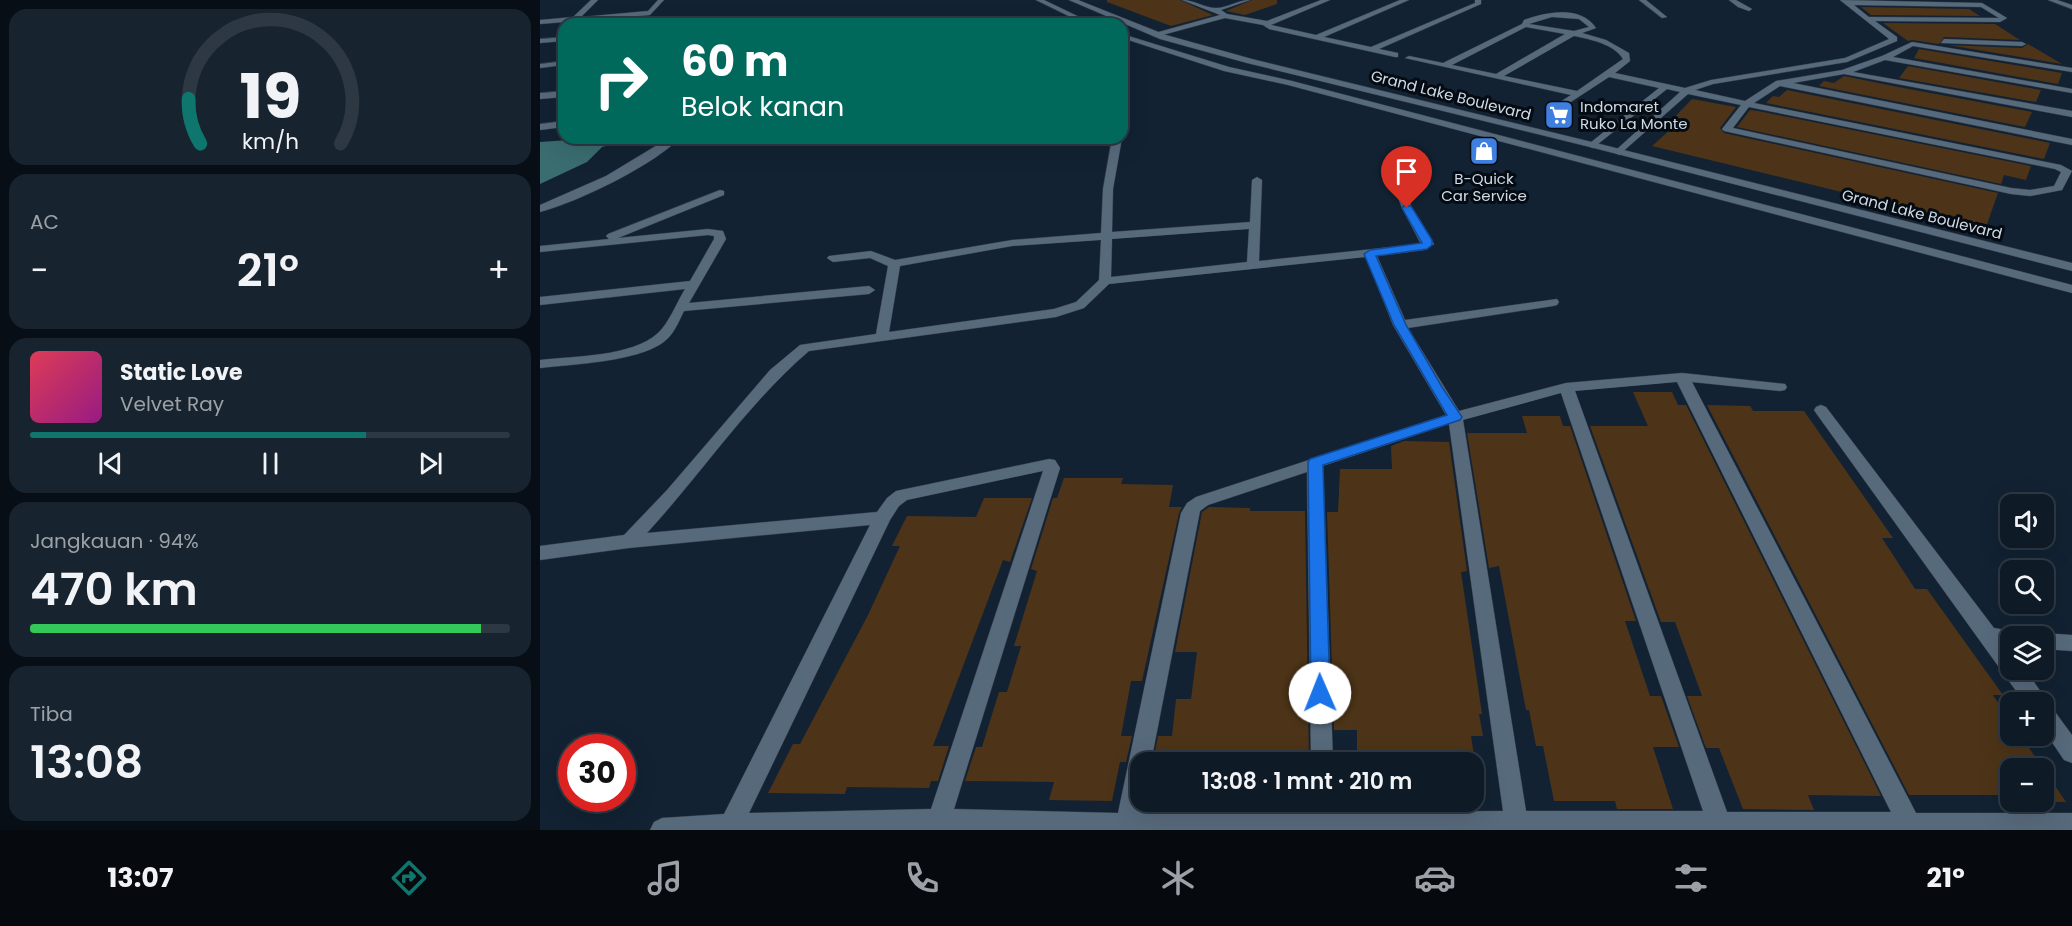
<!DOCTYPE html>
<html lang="id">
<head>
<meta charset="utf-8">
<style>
  :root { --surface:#0e1a26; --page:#17232e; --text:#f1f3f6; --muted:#9ba1a7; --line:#2e3843; --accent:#0f766e }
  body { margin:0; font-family:Poppins,sans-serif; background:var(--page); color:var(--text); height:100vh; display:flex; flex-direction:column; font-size:22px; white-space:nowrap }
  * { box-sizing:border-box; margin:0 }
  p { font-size:20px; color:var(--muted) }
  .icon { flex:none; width:33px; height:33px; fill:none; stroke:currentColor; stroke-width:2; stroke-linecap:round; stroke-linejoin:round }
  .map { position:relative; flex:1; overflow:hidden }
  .details { display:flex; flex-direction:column; gap:9px; padding:9px; background:#080e15; width:540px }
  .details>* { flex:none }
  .hud { position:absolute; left:18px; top:18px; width:570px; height:126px; border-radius:18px; box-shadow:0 6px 24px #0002,0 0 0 2px var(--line); background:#00695c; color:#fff; overflow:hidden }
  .fabs { position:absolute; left:1460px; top:494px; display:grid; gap:12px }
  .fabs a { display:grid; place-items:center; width:54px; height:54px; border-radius:12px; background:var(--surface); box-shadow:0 6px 24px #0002,0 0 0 2px var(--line); font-size:30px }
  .speed { position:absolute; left:18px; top:734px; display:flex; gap:12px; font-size:30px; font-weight:700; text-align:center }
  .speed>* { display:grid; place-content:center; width:78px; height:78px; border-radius:50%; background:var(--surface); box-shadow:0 6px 24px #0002,0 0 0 2px var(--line); line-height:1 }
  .speed .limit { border:9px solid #d22; background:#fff; color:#111 }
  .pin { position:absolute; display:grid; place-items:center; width:51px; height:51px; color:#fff; margin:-62px -26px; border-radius:50% 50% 50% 0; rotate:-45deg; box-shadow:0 0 6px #0007 }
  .pin .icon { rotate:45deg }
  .me { position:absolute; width:66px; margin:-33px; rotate:359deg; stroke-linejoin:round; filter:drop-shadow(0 0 4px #0008) }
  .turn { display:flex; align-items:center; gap:21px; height:126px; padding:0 24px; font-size:27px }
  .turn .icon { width:78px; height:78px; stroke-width:2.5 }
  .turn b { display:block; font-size:42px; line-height:51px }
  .big { font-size:45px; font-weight:600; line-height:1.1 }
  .details .tile { flex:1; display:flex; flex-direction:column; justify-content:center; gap:9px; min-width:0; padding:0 21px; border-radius:18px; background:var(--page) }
  .details .dial { align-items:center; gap:0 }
  .dial svg { height:156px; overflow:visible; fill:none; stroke:var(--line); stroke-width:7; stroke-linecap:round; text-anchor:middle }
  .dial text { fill:var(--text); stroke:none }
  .song { display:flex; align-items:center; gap:18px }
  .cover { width:72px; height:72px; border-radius:9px; background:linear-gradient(135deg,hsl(350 70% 55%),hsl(310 70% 35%)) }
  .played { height:6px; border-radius:3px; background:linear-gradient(90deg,var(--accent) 70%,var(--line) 70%) }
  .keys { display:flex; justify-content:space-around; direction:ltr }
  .heat { display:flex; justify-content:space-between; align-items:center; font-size:33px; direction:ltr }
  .charge { height:9px; border-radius:4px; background:linear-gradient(90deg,#34c759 94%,var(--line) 0) }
  .trip { position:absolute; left:590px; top:752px; width:354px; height:60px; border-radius:18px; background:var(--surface); box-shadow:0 6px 24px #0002,0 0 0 2px var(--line); font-weight:600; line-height:60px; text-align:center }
  .tabs { display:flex; height:96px; justify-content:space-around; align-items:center; background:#060a0f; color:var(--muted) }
  .tabs .icon { width:42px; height:42px }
  .tabs .current { color:var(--accent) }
  .tabs b { font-size:27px; color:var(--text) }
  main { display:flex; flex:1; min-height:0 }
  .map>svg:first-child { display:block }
</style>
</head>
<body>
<main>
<section class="details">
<div class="tile dial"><svg viewBox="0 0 100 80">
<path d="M14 69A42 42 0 1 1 86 69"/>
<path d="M14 69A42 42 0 0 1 8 46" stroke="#0f766e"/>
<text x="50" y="56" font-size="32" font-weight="700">19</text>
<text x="50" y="72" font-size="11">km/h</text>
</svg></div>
<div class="tile"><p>AC</p>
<div class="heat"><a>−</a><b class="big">21°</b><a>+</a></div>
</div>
<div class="tile">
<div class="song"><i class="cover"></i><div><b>Static Love</b><p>Velvet Ray</p></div></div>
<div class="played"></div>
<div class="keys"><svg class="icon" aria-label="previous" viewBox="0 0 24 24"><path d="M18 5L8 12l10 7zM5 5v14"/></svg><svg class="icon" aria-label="pause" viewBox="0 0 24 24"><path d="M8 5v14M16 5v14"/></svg><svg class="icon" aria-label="next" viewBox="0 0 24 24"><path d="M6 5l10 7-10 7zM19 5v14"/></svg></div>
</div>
<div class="tile"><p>Jangkauan · 94%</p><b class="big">470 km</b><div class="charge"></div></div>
<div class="tile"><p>Tiba</p><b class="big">13:08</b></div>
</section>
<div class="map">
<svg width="1532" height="830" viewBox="0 0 1532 830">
  <rect width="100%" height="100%" fill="#122232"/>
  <!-- water -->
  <path fill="#3a6d70" d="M 29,140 L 58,144 L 73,140 L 77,143 L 62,147 L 47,162 L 0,184 L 0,142 Z"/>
  <!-- building -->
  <g fill="#4d3418">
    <path d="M 567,0 L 640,0 L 673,15 L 631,26 L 567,2 Z"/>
    <path d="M 712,0 L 737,0 L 737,4 L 705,15 L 686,11 Z"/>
    <path d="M 1321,7 L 1429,9 L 1440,16 L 1331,15 Z"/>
    <path d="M 1343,23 L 1455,24 L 1480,40 L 1404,37 L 1399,44 L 1372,40 L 1368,41 Z"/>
    <path d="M 1488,44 L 1522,64 L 1408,45 L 1482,48 Z"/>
    <path d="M 1379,49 L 1522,73 L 1518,84 L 1374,58 Z"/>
    <path d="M 1368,66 L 1501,90 L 1496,102 L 1359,78 Z"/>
    <path d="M 1304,76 L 1353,86 L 1492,112 L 1485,127 L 1279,86 L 1284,81 L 1294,83 Z"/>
    <path d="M 1247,90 L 1510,143 L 1504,159 L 1226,103 L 1233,96 L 1239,97 Z"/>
    <path d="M 1152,99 L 1196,107 L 1180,128 L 1184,133 L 1458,193 L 1446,227 L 1112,146 L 1131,129 L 1124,128 Z"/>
    <path d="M 1210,110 L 1218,111 L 1491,166 L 1486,180 L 1464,175 L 1461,184 L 1197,127 Z"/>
    <path d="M 1093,392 L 1132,392 L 1138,405 L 1146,405 L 1341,796 L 1268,795 L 1274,810 L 1203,809 L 1179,748 L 1166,748 L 1147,696 L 1162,696 L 1135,622 L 1121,622 L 1050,426 L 1108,426 Z"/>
    <path d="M 1167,405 L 1210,406 L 1213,411 L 1264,411 L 1353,538 L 1342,538 L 1375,589 L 1387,589 L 1463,695 L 1453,695 L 1470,720 L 1470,735 L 1480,735 L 1503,768 L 1470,768 L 1470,801 L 1503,801 L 1503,768 L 1526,802 L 1462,801 L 1458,795 L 1369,795 Z"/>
    <path d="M 982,416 L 1020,416 L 1023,426 L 1030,426 L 1096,621 L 1085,621 L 1110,696 L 1121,696 L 1139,747 L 1113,747 L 1133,809 L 1077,809 L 1075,801 L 1014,801 L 1003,746 L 996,746 L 989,710 L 986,710 L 959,566 L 949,568 L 927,433 L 987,433 Z"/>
    <path d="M 864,441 L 909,442 L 927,571 L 921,572 L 942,714 L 939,714 L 943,736 L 931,736 L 935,762 L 817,762 L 817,730 L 794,730 L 787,512 L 798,512 L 800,469 L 852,469 L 851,446 Z"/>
    <path d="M 524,478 L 583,478 L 581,484 L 633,485 L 629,507 L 642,507 L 639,513 L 602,681 L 591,681 L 581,736 L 592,736 L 586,762 L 580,762 L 572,801 L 509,800 L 514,782 L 425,781 L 436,747 L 442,747 L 459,692 L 467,692 L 481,646 L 474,646 L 497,571 L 491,569 L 513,498 L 517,498 Z"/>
    <path d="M 444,498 L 492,498 L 470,562 L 463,560 L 393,746 L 409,746 L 398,781 L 391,781 L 389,788 L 307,787 L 305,794 L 228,793 L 253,744 L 260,744 L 328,615 L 360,546 L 352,546 L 367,516 L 436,517 Z"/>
    <path d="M 669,507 L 710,508 L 710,511 L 765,511 L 769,762 L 613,762 L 618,736 L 632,736 L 636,699 L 651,699 L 657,652 L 635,652 L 662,512 Z"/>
    <path d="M 704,801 L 766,801 L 766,810 L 703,810 Z"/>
    <path d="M 818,801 L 880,801 L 881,806 L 819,805 Z"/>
  </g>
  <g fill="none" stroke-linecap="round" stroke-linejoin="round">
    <!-- street casing -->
    <g stroke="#333d4a" stroke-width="1">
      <g id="street">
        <path d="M 51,0 L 58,0 L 41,17 L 108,11 L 118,0 L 124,0 L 110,15 L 0,24 L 0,20 L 33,17 Z"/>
        <path d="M 642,0 C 654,0 665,8 676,8 C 687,8 698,0 710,0 L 681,10 L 687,14 L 727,21 L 781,0 L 790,0 L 731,25 L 776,35 L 860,0 L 869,0 L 784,37 L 831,47 L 935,3 L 935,0 L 941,0 L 941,4 L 839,49 L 858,53 L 858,57 L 855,57 L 729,29 L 723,25 L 685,18 L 615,37 L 615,33 L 680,15 Z"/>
        <path d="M 1099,0 L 1106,0 L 1127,17 L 1122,18 Z"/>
        <path d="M 1189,0 L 1196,0 L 1212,9 L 1209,11 L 1198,7 Z"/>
        <path d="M 1300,0 L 1442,3 L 1467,18 L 1460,22 L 1335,21 L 1357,37 L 1357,41 L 1307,62 L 1173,84 L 1155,90 L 1205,101 L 1236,81 L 1302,70 L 1342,56 L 1372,42 L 1532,68 L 1532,72 L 1373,46 L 1353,57 L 1532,89 L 1532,93 L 1345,60 L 1313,72 L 1532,111 L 1532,117 L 1304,74 L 1253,83 L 1532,139 L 1532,145 L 1240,86 L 1214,103 L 1521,165 L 1532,171 L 1522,190 L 1490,196 L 1471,194 L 1184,131 L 1182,129 L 1201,105 L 1148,94 L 1079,155 L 1074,152 L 1076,150 L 1140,92 L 1127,89 L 1053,148 L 1050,147 L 1050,143 L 1119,88 L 1069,77 L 1023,107 L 1019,104 L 1020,102 L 1031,95 L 865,58 L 869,56 L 903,63 L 982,24 L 984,20 C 1007,12 1040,5 1056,28 L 1042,33 L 1066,40 L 1089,53 L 1090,61 L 1075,73 L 1145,88 L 1171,80 L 1305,58 L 1349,39 ZM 1314,5 L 1441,7 L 1459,18 L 1329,17 ZM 1012,17 L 1039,19 L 1049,27 L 1034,31 L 989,24 ZM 986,27 L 1025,34 L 956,74 L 912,65 ZM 1034,36 C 1050,39 1074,44 1083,59 L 1037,91 L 964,76 ZM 1209,107 L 1515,169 L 1521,172 L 1514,186 L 1490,190 L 1471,188 L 1193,128 Z"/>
        <path d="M 1508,0 L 1517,0 L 1532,5 L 1532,9 Z"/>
        <path d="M 537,17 L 539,20 L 512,24 L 513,23 Z"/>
        <path d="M 24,37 L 24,41 L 0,43 L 0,39 Z"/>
        <path d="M 1404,39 L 1482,42 L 1486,44 L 1482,46 L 1401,43 Z"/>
        <path d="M 24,61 L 24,65 L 0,68 L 0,64 Z"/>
        <path d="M 24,91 L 24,97 L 0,99 L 0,93 Z"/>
        <path d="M 24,121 L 24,127 L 0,130 L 0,124 Z"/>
        <path d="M 129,138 L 140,138 C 112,166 38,202 0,212 L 0,205 L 66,176 Z"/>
        <path d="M 572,138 L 582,138 L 573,189 L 572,232 L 710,222 L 712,180 L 717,177 L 722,180 L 719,261 L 881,244 L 862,208 L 849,175 L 854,172 L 859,175 L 872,208 L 894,244 L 884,250 L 837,256 L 865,320 L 1017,299 L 1019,302 L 1017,305 L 1013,306 L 868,328 L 919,411 L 1026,383 L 1142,373 L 1245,384 L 1247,387 L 1245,390 L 1240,391 L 1152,382 L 1376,813 L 1532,813 L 1532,830 L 110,830 L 114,822 L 122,818 L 184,814 L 330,525 L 89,548 L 0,560 L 0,546 L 84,535 L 127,490 L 230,370 L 260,345 L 336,334 L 348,266 L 330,258 L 293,262 L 287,258 L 289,256 L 331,251 L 355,260 L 472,240 L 561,233 L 563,189 ZM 709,229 L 707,262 L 571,277 L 572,239 ZM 561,240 L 559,280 L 536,302 L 514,309 L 349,332 L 360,266 L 472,246 ZM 826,257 L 853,325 L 906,415 L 656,497 L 647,503 L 641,513 L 578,813 L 414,809 L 520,468 L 515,460 L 509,459 L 356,491 L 347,498 L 337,512 L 107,533 C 162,473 208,403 269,351 L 516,317 L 544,308 L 569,284 ZM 1137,382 L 1351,812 L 1187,812 L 1035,391 ZM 1021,393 L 1163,811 L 986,811 L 923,420 ZM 909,424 L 963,811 L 795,812 L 795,801 L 771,801 L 771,812 L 601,813 L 603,801 L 600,801 L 600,762 L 611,762 L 660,511 L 668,505 L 767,472 L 771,762 L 793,762 L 783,466 ZM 503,471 L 391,809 L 209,813 L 350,520 L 359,506 L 367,500 Z"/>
        <path d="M 180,190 L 184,191 L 184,195 L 78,238 L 168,229 L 183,231 L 186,239 L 149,303 L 329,286 L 335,290 L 329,294 L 144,311 C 140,319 136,329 130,336 C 109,362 32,364 0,368 L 0,360 C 34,356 92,357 118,333 C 129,323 137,302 145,289 L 0,305 L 0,297 L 150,281 L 174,239 L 174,236 L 168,235 L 0,252 L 0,246 L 69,239 L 66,236 L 68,234 Z"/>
        <path d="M 1281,405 L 1286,407 L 1454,628 L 1477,632 L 1479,636 L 1470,636 L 1470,646 L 1467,646 L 1470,650 L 1470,669 L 1485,669 L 1503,695 L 1506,704 L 1510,705 L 1532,735 L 1532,763 L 1524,760 L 1503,729 L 1503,702 L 1484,702 L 1276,413 L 1274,410 L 1276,407 Z"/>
        <path d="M 1503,633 L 1532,635 L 1532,651 L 1503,649 L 1503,636 L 1496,636 Z"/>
      </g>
    </g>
    <!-- secondary casing -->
    <g stroke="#333d4a" stroke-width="1">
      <g id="secondary">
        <path d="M 496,0 L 504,0 L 554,24 L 545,24 Z"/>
        <path d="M 529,0 L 538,0 L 626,35 L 712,59 L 1056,143 L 1532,263 L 1532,271 L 1050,147 L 707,63 L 620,39 Z"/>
        <path d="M 582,34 L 689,67 L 752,81 L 1532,285 L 1532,293 L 748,85 L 684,71 L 582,38 Z"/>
      </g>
    </g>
    <!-- street -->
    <use href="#street" fill="#576a7c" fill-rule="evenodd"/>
    <!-- secondary -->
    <use href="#secondary" fill="#576a7c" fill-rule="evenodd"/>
  </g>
  <!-- route -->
  <path fill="#1a73e8" stroke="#114b97" stroke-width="1.5" d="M 864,206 L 871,206 L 892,240 L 892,245 L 887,249 L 836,256 L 866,325 L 902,387 L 922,417 L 920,420 L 783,465 L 790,693 L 787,699 L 780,701 L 774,699 L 771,693 L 768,462 L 770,459 L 907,415 L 854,325 L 824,254 L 830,250 L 882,243 L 862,208 Z"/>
  <!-- icons -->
  <defs>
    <g id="supermarket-square" transform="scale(1.5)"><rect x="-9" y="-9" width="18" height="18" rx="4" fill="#3f7fe0" stroke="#050b12"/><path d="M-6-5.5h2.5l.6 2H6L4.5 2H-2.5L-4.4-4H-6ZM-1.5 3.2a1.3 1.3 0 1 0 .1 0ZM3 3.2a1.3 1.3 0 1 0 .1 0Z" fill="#fff"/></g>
    <g id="shop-square" transform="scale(1.5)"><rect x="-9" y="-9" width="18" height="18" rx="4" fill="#3f7fe0" stroke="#050b12"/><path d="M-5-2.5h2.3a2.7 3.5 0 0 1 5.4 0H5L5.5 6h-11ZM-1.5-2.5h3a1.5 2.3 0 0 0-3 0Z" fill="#fff"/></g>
  </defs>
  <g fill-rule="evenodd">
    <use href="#supermarket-square" x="1019" y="115"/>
    <use href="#shop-square" x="944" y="151"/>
  </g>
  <g text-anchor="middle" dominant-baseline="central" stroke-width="6" stroke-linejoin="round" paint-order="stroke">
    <!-- far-street labels -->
    <g font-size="15" fill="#d0dae5" stroke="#050b12">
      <text transform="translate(911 95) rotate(14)">Grand Lake Boulevard</text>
      <text transform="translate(1382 214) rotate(14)">Grand Lake Boulevard</text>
    </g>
    <!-- far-poi labels -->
    <g font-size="15" fill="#d0dae5" stroke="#050b12" text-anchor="start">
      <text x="1040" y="106">Indomaret<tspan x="1040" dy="17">Ruko La Monte</tspan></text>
      <text x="944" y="178" text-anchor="middle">B-Quick<tspan x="944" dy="17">Car Service</tspan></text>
    </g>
  </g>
</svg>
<div class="fabs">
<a><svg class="icon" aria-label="sound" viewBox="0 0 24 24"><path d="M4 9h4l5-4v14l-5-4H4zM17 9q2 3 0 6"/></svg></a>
<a><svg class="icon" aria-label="search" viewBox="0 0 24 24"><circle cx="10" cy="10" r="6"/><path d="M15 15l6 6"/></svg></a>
<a><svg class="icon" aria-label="layers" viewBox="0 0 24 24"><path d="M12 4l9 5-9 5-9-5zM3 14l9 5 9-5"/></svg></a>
<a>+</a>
<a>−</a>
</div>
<div class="speed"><div class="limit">30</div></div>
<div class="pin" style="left:867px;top:208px;background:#d93025"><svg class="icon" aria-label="arrive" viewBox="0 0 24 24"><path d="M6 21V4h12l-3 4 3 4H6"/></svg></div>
<svg class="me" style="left:780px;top:693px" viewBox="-20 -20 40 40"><circle r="19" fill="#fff"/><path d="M0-13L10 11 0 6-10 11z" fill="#1a73e8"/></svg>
<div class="trip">13:08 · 1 mnt · 210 m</div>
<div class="hud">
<div class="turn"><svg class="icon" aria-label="right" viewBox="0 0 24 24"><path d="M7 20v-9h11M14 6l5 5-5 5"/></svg><div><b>60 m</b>Belok kanan</div></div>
</div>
</div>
</main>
<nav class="tabs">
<b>13:07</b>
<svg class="icon current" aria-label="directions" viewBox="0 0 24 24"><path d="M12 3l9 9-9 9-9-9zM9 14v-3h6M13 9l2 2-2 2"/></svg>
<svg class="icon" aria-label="music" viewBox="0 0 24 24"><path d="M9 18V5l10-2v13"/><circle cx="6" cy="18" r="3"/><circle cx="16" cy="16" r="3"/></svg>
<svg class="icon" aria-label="phone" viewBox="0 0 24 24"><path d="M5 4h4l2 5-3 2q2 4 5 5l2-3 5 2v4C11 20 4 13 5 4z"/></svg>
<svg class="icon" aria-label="climate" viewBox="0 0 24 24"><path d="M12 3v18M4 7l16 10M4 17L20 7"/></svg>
<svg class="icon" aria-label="car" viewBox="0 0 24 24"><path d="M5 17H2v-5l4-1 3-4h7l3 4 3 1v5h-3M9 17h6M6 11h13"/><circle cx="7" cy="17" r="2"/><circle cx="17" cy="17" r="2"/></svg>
<svg class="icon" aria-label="filters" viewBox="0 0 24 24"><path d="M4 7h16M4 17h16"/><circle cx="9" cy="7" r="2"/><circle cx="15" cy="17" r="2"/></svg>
<b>21°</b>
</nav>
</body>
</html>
